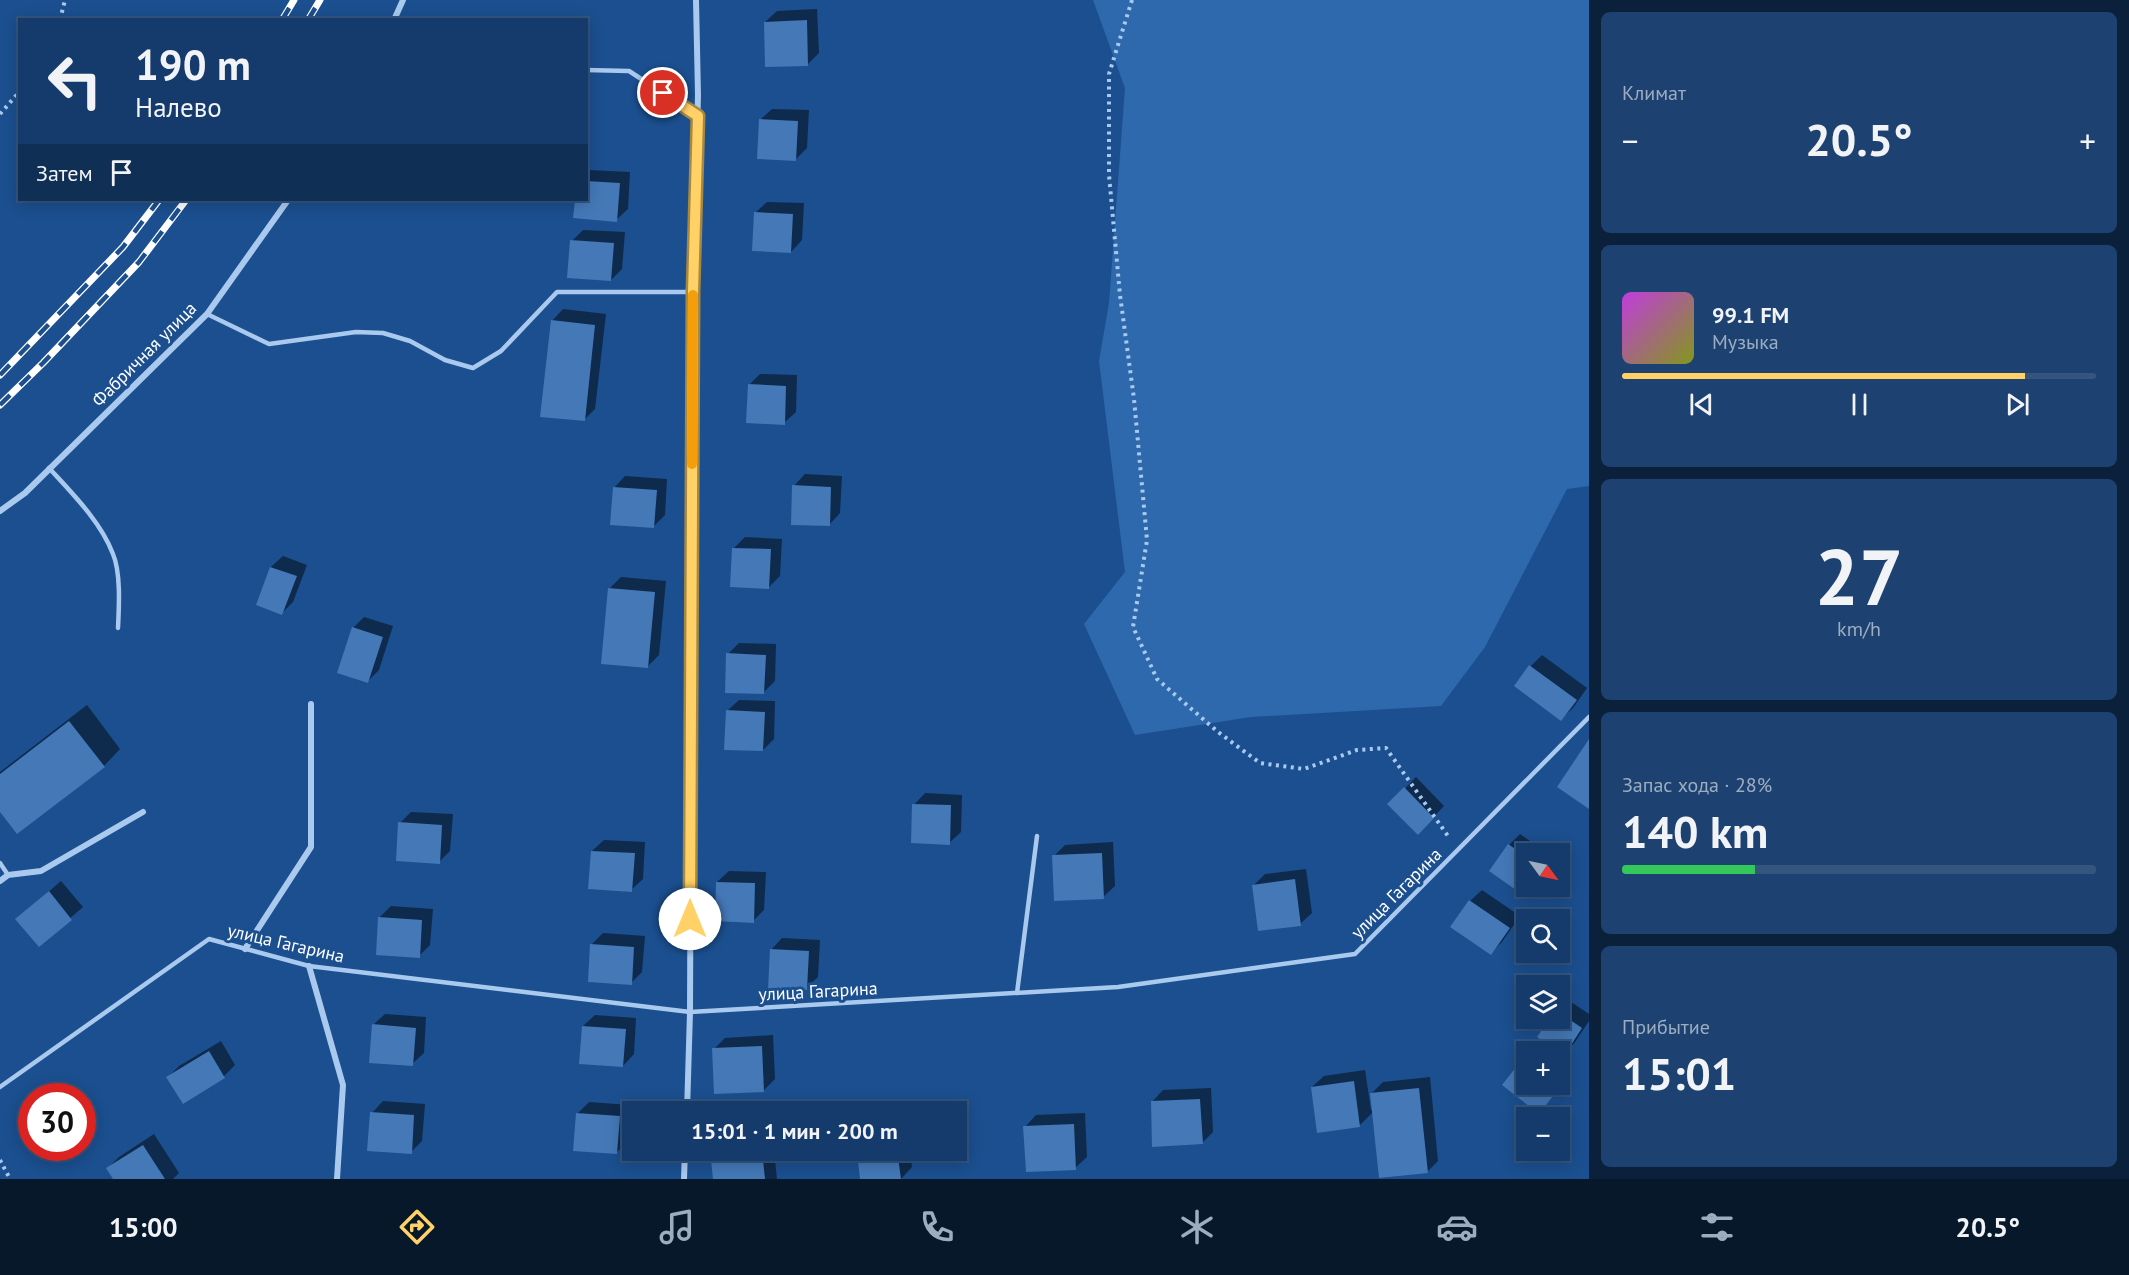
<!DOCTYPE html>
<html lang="ru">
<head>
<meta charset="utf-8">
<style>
  :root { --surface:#143b6b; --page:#1d4271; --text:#f1f3f6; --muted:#9dadc1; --line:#33557e; --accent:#ffd166 }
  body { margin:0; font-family:"PT Sans",sans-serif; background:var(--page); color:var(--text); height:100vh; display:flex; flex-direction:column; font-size:22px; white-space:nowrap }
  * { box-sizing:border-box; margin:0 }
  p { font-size:20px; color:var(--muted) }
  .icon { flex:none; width:33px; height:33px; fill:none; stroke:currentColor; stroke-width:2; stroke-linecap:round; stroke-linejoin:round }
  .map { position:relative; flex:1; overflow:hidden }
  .sheet { display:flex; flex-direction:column; gap:12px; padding:12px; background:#0b203b; width:540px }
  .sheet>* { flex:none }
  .top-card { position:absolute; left:18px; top:18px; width:570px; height:183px; border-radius:0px; box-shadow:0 3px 15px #0003,0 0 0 2px var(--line); background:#143b6b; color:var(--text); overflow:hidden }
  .needle { width:39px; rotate:123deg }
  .controls { position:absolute; left:1516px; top:843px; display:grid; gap:12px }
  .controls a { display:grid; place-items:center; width:54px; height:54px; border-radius:0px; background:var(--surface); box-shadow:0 3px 15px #0003,0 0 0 2px var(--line); font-size:30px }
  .speed { position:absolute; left:18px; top:1083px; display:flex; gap:12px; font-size:30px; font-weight:700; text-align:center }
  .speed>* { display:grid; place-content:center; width:78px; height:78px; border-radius:50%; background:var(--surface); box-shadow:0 3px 15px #0003,0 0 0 2px var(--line); line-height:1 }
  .speed .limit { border:9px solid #d22; background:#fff; color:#111 }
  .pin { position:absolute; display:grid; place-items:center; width:51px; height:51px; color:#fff; margin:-26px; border:3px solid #fff; border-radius:50%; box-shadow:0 2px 6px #0007 }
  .me { position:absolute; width:66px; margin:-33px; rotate:0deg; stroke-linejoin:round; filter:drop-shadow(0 0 4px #0008) }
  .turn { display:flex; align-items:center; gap:21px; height:126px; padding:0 18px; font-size:27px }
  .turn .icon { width:78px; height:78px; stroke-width:2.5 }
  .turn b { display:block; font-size:42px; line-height:51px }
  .then { display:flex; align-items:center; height:57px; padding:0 18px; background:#0003; gap:12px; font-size:22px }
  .big { font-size:45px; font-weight:700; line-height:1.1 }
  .sheet .card { flex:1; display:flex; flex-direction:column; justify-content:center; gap:9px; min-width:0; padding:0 21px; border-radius:9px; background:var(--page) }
  .sheet .dial { align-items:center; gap:0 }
  .dial b { font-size:78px; line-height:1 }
  .song { display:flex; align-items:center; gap:18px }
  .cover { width:72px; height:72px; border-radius:9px; background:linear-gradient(135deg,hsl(290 70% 55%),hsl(70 70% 35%)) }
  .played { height:6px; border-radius:3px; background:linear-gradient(90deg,var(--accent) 85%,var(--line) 85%) }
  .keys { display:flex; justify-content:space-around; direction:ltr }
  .heat { display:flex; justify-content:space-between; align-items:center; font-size:33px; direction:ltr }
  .charge { height:9px; border-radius:4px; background:linear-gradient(90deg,#34c759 28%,var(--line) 0) }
  .trip { position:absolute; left:622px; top:1101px; width:345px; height:60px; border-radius:0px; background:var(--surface); box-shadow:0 3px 15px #0003,0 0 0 2px var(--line); font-weight:700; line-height:60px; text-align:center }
  .tab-bar { display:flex; height:96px; justify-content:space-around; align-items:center; background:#08182b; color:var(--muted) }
  .tab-bar .icon { width:42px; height:42px }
  .tab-bar .selected { color:var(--accent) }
  .tab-bar b { font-size:27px; color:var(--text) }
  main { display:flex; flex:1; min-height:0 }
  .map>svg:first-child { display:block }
</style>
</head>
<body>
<main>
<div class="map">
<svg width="1589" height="1179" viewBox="0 0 1589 1179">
  <rect width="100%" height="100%" fill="#1b4f8f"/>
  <!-- green -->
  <path fill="#2e69ad" d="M 1093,0 L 1589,0 L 1589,486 L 1567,489 L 1485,647 L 1441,706 L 1251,717 L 1135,735 L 1084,624 L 1125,572 L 1099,361 L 1109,303 L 1125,88 Z"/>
  <!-- shadow -->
  <g fill="#0007">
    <path d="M 817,9 L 819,53 L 808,64 L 765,22 L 777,11 Z"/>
    <path d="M 772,109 L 809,110 L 807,148 L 796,159 L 760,120 Z"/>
    <path d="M 589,170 L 630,172 L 628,209 L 616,220 L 575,217 L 576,200 L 586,200 L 586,172 Z"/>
    <path d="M 767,202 L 804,203 L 802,240 L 791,252 L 755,213 Z"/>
    <path d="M 583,230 L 625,232 L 622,269 L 611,280 L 572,241 Z"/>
    <path d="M 563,309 L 606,314 L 595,409 L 584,420 L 552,321 Z"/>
    <path d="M 760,374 L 797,375 L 796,412 L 784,423 L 749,385 Z"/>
    <path d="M 805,474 L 842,476 L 840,513 L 829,525 L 794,486 Z"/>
    <path d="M 625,476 L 667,479 L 665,515 L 653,527 L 614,488 Z"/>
    <path d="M 745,537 L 782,539 L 780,576 L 769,587 L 733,549 Z"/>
    <path d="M 283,556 L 307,565 L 293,602 L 282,613 L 258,604 L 271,567 Z"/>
    <path d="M 621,577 L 666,581 L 659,655 L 647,667 L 609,589 Z"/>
    <path d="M 364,617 L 393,626 L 379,670 L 368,681 L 353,628 Z"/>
    <path d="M 739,643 L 776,644 L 775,681 L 763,693 L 728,654 Z"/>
    <path d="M 1542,655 L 1587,688 L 1573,708 L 1561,719 L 1531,666 Z"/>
    <path d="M 739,700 L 775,701 L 774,739 L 763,750 L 727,711 Z"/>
    <path d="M 87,705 L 120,749 L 104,766 L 0,809 L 0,772 Z"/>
    <path d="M 1416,777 L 1444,806 L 1418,833 L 1390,804 Z"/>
    <path d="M 925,793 L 962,795 L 961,832 L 949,843 L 914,805 Z"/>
    <path d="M 411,812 L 453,814 L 450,851 L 439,862 L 400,823 Z"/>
    <path d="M 1520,834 L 1549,854 L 1527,854 L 1527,886 L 1540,886 L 1529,897 L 1509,845 Z"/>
    <path d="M 604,840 L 645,842 L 643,879 L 631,890 L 592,851 Z"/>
    <path d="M 1113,842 L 1115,886 L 1103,897 L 1054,856 L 1065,845 Z"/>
    <path d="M 1306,869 L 1312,913 L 1300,924 L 1253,886 L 1265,874 Z"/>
    <path d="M 729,871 L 766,872 L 764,910 L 753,921 L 717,882 Z"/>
    <path d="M 61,881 L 83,907 L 39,945 L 17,919 Z"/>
    <path d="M 1482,890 L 1520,916 L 1502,942 L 1490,954 L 1470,901 Z"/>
    <path d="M 391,906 L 433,909 L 430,945 L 419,956 L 380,917 Z"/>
    <path d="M 603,933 L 645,936 L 642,972 L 631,983 L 592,944 Z"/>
    <path d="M 782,938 L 820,940 L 818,977 L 806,988 L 771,950 Z"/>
    <path d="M 1568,1000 L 1589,1014 L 1589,1021 L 1575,1042 L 1564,1054 L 1560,1008 Z"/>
    <path d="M 385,1014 L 426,1017 L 424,1053 L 412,1064 L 373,1025 Z"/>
    <path d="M 595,1015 L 636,1018 L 634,1054 L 623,1066 L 583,1026 Z"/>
    <path d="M 773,1035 L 775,1079 L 764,1090 L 714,1049 L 725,1038 Z"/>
    <path d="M 221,1041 L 235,1065 L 224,1076 L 183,1102 L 168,1077 L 179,1066 Z"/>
    <path d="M 1527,1057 L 1527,1084 L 1560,1084 L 1560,1074 L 1567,1079 L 1539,1112 L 1504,1084 Z"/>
    <path d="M 1365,1070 L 1371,1110 L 1373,1109 L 1372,1093 L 1383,1082 L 1430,1077 L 1438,1161 L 1427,1172 L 1373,1112 L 1360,1125 L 1312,1087 L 1324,1076 Z"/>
    <path d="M 1211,1088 L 1213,1132 L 1202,1143 L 1152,1102 L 1163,1090 Z"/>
    <path d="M 383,1101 L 425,1104 L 422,1141 L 411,1152 L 372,1113 Z"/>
    <path d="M 589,1102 L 630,1105 L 628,1141 L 616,1153 L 577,1114 Z"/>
    <path d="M 1085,1113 L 1087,1157 L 1075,1168 L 1025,1127 L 1036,1115 Z"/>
    <path d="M 154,1134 L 179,1173 L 173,1179 L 115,1179 L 108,1168 L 119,1157 Z"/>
    <path d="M 712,1150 L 774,1150 L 777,1179 L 715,1179 Z"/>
    <path d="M 860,1150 L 910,1150 L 912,1167 L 901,1179 L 862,1179 Z"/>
  </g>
  <!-- building -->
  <g fill="#4478b7">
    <path d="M 807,20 L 808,66 L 765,67 L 764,22 Z"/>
    <path d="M 759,119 L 798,121 L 796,161 L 757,159 Z"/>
    <path d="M 586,181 L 620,183 L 617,222 L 573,218 L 575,200 L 586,200 Z"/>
    <path d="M 754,212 L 793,214 L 791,253 L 752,251 Z"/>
    <path d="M 570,240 L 614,243 L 611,281 L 567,278 Z"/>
    <path d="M 551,320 L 595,325 L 585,421 L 540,417 Z"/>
    <path d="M 748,384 L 786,386 L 785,425 L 746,423 Z"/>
    <path d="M 792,485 L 831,487 L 830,526 L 791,525 Z"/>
    <path d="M 613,487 L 657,490 L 654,528 L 610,525 Z"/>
    <path d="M 732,548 L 771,549 L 769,589 L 730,587 Z"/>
    <path d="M 270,567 L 297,576 L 282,615 L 256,605 Z"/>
    <path d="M 608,588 L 655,592 L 648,668 L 601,664 Z"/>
    <path d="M 352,627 L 383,637 L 368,683 L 337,673 Z"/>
    <path d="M 726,653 L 766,655 L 764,694 L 725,693 Z"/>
    <path d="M 1529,665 L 1577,700 L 1561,721 L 1514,686 Z"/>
    <path d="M 726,710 L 765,712 L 763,751 L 724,750 Z"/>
    <path d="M 69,721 L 105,767 L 17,834 L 0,812 L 0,774 Z"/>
    <path d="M 1589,739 L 1589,809 L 1557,787 Z"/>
    <path d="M 1404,787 L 1434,818 L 1418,835 L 1387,804 Z"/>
    <path d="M 912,804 L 951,805 L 950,845 L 911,843 Z"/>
    <path d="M 398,822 L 442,825 L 440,864 L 396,861 Z"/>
    <path d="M 1508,844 L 1527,857 L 1527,886 L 1538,886 L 1529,899 L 1489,871 Z"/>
    <path d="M 591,851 L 635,853 L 632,892 L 588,889 Z"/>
    <path d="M 1102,853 L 1104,899 L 1054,901 L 1052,855 Z"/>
    <path d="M 1295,879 L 1301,926 L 1258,931 L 1252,885 Z"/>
    <path d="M 716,882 L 755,883 L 754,923 L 715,921 Z"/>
    <path d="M 49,891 L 72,920 L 39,947 L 15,919 Z"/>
    <path d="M 1469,900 L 1510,928 L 1491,955 L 1450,927 Z"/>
    <path d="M 378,917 L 422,920 L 420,958 L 376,955 Z"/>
    <path d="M 590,944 L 634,947 L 632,985 L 588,982 Z"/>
    <path d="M 770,949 L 809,951 L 807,990 L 768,989 Z"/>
    <path d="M 1560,1013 L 1582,1028 L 1564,1056 L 1537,1037 L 1550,1018 L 1560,1018 Z"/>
    <path d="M 372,1024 L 416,1028 L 413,1066 L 369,1063 Z"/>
    <path d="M 582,1026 L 626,1029 L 623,1067 L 579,1064 Z"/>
    <path d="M 762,1046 L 764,1092 L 714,1094 L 712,1048 Z"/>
    <path d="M 209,1051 L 225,1078 L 183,1104 L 166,1077 Z"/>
    <path d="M 1520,1062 L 1527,1068 L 1527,1084 L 1548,1084 L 1557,1091 L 1539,1114 L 1502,1085 Z"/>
    <path d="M 1354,1081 L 1360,1127 L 1317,1133 L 1311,1087 Z"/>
    <path d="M 1419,1088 L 1428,1173 L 1379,1178 L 1370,1093 Z"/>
    <path d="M 1200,1099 L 1203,1144 L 1152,1147 L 1151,1101 Z"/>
    <path d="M 370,1112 L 414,1115 L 412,1154 L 367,1151 Z"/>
    <path d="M 576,1113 L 620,1116 L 617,1154 L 573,1151 Z"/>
    <path d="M 1074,1124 L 1076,1170 L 1026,1172 L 1023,1126 Z"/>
    <path d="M 143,1145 L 165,1179 L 113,1179 L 106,1168 Z"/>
    <path d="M 710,1150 L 762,1150 L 765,1179 L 713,1179 Z"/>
    <path d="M 897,1150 L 901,1179 L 860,1179 L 857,1151 Z"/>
  </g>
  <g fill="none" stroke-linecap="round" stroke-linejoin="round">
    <!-- path -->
    <g stroke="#a9c9ee" stroke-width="4" stroke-dasharray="3 4.5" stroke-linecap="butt">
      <path d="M 1132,0 L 1109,74 L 1109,175 L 1120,295 L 1134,399 L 1147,540 L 1133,627 L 1157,679 L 1218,732 L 1260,763 L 1304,769 L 1357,750 L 1386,748 L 1448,836"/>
      <path d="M 60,20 L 65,0"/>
      <path d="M 0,114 L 20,91"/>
      <path d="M 0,1160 L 10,1179"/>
    </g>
    <!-- service -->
    <g stroke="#a9c9ee" stroke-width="4.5">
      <path d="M 586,70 L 629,71 L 698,116"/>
      <path d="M 207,314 L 269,344 L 356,332 L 383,333 L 410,341 L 445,360 L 473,368 L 501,351 L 557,292 L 693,292"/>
      <path d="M 49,468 C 72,493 101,522 113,554 C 121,573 119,607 118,628"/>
      <path d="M 0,863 L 8,875"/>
      <path d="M 1017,993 L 1037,836"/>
      <path d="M 0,1087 L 209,939 L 309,966 L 690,1012 L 1118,987 L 1355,954 L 1589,717"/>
    </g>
    <!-- minor -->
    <g stroke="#a9c9ee" stroke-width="6">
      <path d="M 394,20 L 403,0"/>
      <path d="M 0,511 L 25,493 L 207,314 L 288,200"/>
      <path d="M 0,881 L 8,875 L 41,871 L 143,812"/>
      <path d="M 245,949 L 311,847 L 311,704"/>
      <path d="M 309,966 L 343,1085 L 337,1179"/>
      <path d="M 687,1112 L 690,1012 L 693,292 L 698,95 L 696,0"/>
      <path d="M 684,1179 L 685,1150"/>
    </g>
    <!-- rail casing -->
    <g stroke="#fff" stroke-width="7">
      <g id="rail">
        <path d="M 282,20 L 294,0"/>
        <path d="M 308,20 L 320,0"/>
        <path d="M 0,375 L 123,247 L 159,200"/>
        <path d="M 0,405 L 43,363 L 139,262 L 186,200"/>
      </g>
    </g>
    <!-- rail -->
    <use href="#rail" stroke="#1b4f8f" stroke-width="4.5" stroke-dasharray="14" stroke-linecap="butt"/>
  </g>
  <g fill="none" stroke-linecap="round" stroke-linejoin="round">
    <!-- route casing -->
    <g stroke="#a68842" stroke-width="15">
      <path id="route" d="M 663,93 L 698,116 L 693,292 L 690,919"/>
    </g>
    <!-- route -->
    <use href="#route" stroke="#ffd166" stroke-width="10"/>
    <!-- slow -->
    <path stroke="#f59e0b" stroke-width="10" d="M 692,464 L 693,295"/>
  </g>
  <g text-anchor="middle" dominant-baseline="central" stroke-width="6" stroke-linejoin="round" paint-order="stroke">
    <!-- street labels -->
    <g font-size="18" fill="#fff" stroke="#1b4f8f">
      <text transform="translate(144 354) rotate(-45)">Фабричная улица</text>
      <text transform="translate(1396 893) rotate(-45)">улица Гагарина</text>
      <text transform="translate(286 943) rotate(13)">улица Гагарина</text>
      <text transform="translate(818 991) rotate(-3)">улица Гагарина</text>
    </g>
  </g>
</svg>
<div class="controls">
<a><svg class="needle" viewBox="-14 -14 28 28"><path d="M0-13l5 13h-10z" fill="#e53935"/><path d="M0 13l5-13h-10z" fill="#9dadc1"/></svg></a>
<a><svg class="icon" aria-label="search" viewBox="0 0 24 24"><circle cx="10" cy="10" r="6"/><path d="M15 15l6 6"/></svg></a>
<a><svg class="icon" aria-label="layers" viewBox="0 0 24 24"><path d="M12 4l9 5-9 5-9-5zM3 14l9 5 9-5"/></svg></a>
<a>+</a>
<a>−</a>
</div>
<div class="speed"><div class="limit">30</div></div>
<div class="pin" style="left:663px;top:93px;background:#d93025"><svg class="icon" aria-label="arrive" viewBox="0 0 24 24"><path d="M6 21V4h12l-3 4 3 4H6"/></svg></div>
<svg class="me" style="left:690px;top:919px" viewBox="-20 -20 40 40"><circle r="19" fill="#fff"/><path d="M0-13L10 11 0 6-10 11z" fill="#ffd166"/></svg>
<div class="trip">15:01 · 1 мин · 200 m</div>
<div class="top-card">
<div class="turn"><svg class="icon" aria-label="left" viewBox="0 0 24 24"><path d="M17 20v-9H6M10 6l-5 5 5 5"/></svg><div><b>190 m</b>Налево</div></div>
<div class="then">Затем<svg class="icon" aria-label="arrive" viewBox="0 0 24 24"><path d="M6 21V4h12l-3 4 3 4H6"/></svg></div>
</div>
</div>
<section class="sheet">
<div class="card"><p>Климат</p>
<div class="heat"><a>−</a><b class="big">20.5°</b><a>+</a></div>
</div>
<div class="card">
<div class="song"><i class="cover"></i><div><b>99.1 FM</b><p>Музыка</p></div></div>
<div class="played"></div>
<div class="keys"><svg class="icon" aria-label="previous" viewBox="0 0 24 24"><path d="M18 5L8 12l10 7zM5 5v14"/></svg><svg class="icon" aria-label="pause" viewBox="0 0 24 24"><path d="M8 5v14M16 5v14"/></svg><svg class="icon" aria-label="next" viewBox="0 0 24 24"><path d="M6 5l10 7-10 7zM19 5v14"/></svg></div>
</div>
<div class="card dial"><b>27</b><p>km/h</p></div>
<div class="card"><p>Запас хода · 28%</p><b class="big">140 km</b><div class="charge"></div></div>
<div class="card"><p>Прибытие</p><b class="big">15:01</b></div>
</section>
</main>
<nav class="tab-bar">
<b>15:00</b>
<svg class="icon selected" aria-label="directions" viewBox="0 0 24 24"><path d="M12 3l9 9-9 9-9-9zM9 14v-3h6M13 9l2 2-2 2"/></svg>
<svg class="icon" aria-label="music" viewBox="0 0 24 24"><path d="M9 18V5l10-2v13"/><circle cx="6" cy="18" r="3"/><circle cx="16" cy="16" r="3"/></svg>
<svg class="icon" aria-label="phone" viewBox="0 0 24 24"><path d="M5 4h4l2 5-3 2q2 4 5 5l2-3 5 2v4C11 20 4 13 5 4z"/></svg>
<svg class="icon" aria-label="climate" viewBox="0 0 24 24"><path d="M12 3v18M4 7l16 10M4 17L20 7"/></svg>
<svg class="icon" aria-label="car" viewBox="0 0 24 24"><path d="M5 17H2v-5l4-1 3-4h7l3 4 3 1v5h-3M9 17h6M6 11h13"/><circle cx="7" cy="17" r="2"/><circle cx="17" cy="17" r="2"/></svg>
<svg class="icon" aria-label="filters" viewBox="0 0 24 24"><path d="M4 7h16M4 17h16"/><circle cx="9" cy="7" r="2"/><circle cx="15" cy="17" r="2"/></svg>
<b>20.5°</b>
</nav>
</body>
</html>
